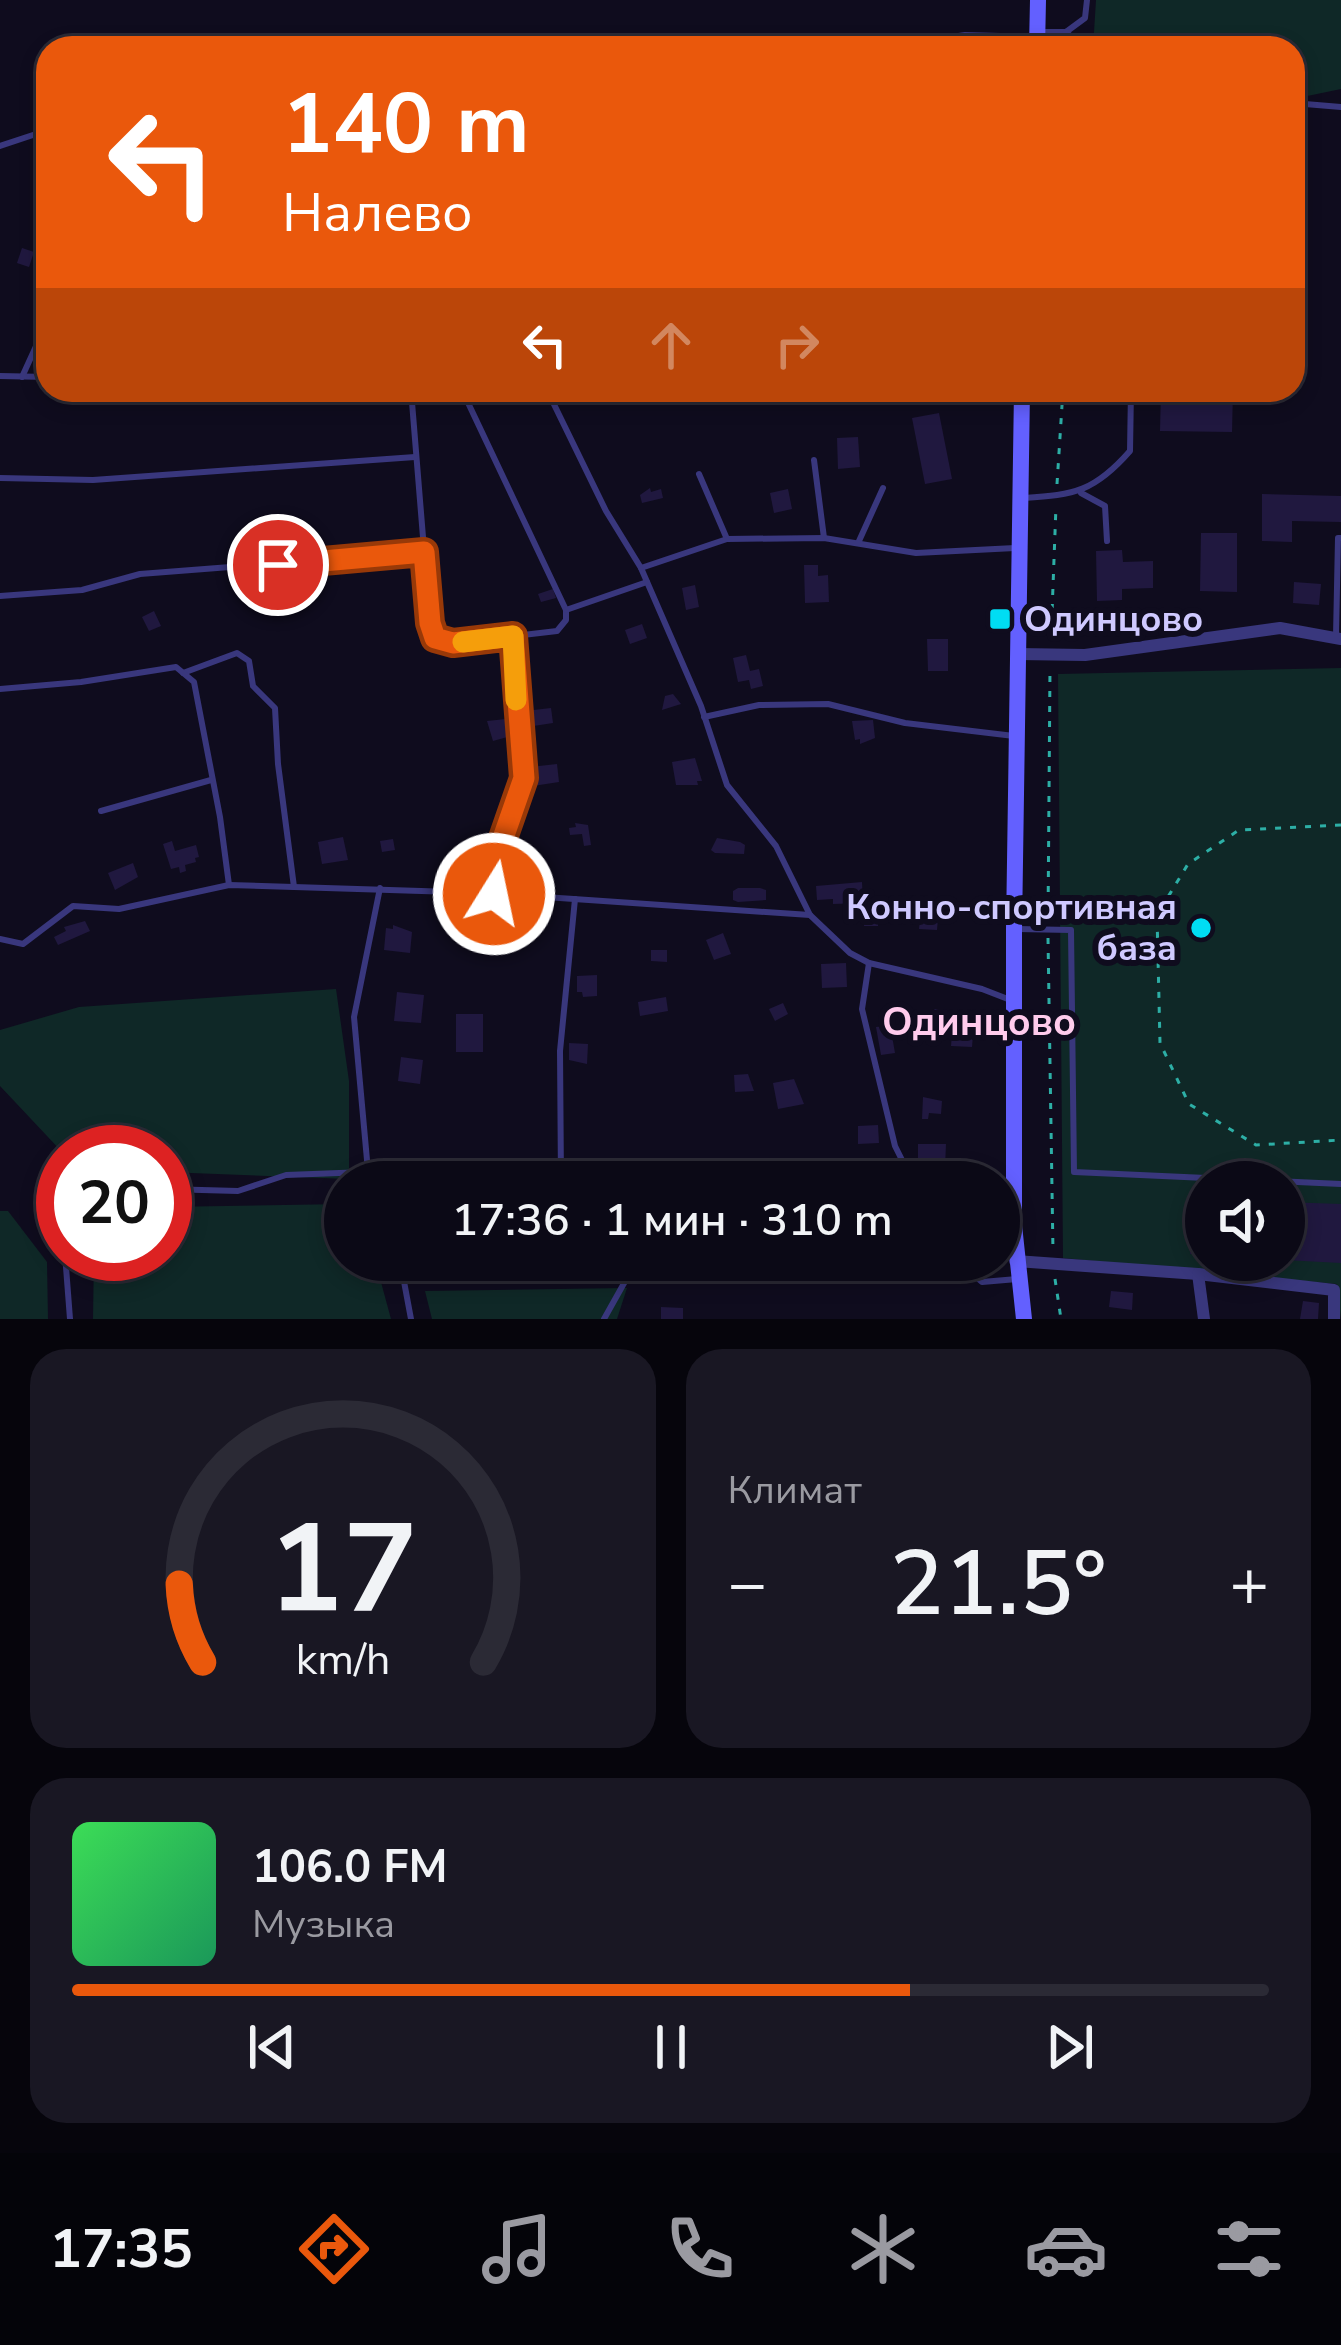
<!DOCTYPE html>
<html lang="ru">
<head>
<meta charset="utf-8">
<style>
  :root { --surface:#0b0916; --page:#191723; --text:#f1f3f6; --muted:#9a9aa1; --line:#2b2a35; --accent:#ea580c }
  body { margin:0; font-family:"Nunito Sans",sans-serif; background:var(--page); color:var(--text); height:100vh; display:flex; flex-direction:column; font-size:45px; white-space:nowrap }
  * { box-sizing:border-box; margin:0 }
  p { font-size:39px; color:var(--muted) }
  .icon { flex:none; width:66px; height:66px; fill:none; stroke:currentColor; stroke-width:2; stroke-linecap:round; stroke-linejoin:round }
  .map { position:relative; height:1319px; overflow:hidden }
  .side { display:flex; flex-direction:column; gap:30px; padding:30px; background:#06050c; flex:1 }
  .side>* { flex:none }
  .top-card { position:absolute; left:36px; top:36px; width:1269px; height:366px; border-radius:36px; box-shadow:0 6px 18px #0003,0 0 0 3px var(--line); background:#ea580c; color:#fff; overflow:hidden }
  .fabs { position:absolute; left:1185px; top:1161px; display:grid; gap:24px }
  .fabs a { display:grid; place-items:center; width:120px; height:120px; border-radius:50%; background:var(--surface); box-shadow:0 6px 18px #0003,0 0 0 3px var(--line); font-size:60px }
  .speed { position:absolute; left:36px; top:1125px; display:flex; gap:24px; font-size:60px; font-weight:700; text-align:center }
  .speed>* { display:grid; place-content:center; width:156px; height:156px; border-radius:50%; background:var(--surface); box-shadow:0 6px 18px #0003,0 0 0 3px var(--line); line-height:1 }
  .speed .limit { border:18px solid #d22; background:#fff; color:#111 }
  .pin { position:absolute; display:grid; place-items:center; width:102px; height:102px; color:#fff; margin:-51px; border:6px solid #fff; border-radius:50%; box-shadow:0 3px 12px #0007 }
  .me { position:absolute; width:132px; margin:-66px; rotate:10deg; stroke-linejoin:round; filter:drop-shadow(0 0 9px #0008) }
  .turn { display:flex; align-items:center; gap:42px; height:252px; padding:0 48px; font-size:54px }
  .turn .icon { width:156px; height:156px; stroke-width:2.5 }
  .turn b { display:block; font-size:84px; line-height:102px }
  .lanes { display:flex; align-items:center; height:114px; padding:0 48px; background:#0003; justify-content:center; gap:60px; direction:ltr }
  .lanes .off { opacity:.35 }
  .big { font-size:90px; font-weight:600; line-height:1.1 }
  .side .card { flex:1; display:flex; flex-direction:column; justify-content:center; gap:18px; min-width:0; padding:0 42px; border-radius:36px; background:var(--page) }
  .side .dial { align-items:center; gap:0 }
  .dial svg { height:312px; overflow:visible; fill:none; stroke:var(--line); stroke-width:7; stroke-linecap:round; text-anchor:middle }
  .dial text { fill:var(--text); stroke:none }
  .song { display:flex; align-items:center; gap:36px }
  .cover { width:144px; height:144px; border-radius:18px; background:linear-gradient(135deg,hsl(130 70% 55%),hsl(150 70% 35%)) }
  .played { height:12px; border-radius:6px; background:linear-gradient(90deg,var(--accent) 70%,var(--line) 70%) }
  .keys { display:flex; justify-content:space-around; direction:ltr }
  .heat { display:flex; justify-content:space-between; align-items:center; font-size:66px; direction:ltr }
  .side .tiles { flex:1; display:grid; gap:30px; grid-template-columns:1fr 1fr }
  .card:last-child { grid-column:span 2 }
  .trip { position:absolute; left:324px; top:1161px; width:696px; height:120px; border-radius:60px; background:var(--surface); box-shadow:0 6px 18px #0003,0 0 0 3px var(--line); font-weight:600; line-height:120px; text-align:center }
  .dock { display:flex; height:192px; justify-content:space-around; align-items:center; background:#040409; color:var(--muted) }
  .dock .icon { width:84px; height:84px }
  .dock .selected { color:var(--accent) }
  .dock b { font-size:54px; color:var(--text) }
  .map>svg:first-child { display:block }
</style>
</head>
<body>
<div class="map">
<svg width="1341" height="1319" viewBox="0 0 1341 1319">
  <rect width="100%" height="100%" fill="#0f0c1e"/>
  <!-- green -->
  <g fill="#0f2827" fill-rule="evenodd">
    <path d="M 1096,0 L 1341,0 L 1341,89 L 1293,99 L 1293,48 L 1093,48 Z"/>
    <path d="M 1341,668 L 1341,1319 L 1337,1284 L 1063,1258 L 1058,674 ZM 1206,1182 L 1284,1182 L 1284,1260 L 1206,1260 Z"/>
    <path d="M 336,989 L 349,1081 L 349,1179 L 165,1172 L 165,1152 L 63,1153 L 0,1086 L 0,1030 L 79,1007 Z"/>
    <path d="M 345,1204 L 345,1260 L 375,1260 L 391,1319 L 93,1319 L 94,1254 L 165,1254 L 165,1207 Z"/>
    <path d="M 0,1211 L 8,1211 L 47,1262 L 48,1319 L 0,1319 Z"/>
    <path d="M 627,1288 L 617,1319 L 432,1319 L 425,1291 Z"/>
  </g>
  <!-- building -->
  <g fill="#20183f">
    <path d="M 22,248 L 34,252 L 29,267 L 17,263 Z"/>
    <path d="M 1161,390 L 1233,390 L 1232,432 L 1160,431 Z"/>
    <path d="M 939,413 L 952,479 L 925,484 L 912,418 Z"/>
    <path d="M 858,437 L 860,467 L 838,469 L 837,438 Z"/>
    <path d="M 650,488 L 651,492 L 661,489 L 663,498 L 642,503 L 640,495 Z"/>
    <path d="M 788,489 L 792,509 L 774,513 L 770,493 Z"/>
    <path d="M 1262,494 L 1341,496 L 1341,522 L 1292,521 L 1292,542 L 1262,541 Z"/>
    <path d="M 1201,533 L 1237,533 L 1237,592 L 1200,591 Z"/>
    <path d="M 1122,550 L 1123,562 L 1153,561 L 1153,588 L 1122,589 L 1122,600 L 1097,601 L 1096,551 Z"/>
    <path d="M 804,565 L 818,565 L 818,576 L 828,575 L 829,602 L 805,603 Z"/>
    <path d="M 1294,582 L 1321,584 L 1319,605 L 1293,603 Z"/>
    <path d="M 695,585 L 699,607 L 686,610 L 682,588 Z"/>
    <path d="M 553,589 L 556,598 L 541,602 L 538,594 Z"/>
    <path d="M 154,611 L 161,626 L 149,631 L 142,617 Z"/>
    <path d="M 642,624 L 647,638 L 630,644 L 625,630 Z"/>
    <path d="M 927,639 L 948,639 L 948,671 L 928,671 Z"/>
    <path d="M 746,655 L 750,671 L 759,669 L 763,686 L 751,689 L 749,680 L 738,682 L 733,658 Z"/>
    <path d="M 673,694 L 681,704 L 662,710 L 665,696 Z"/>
    <path d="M 551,708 L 553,723 L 527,727 L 525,711 Z"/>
    <path d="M 506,719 L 511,736 L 493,741 L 487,721 Z"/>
    <path d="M 873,720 L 875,738 L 860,744 L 860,739 L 855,740 L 852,721 Z"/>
    <path d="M 695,758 L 702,781 L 697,781 L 698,785 L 676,785 L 672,762 Z"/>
    <path d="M 557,764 L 559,782 L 533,786 L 530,767 Z"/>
    <path d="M 575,823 L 588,825 L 591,845 L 584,846 L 582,834 L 570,835 L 569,828 L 576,827 Z"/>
    <path d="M 343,837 L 348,860 L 322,864 L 318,842 Z"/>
    <path d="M 717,838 L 740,842 L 745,845 L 744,854 L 715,853 L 711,850 Z"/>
    <path d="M 393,839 L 395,850 L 382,852 L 380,841 Z"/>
    <path d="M 172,841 L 175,851 L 196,845 L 199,857 L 195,858 L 196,862 L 185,865 L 186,871 L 180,873 L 179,867 L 171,869 L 163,844 Z"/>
    <path d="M 133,863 L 138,877 L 115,890 L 108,873 Z"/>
    <path d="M 862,882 L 863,903 L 833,904 L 833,899 L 817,900 L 816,886 Z"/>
    <path d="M 738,888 L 760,888 L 766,890 L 766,900 L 738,902 L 733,900 L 733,891 Z"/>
    <path d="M 922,902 L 940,904 L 939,913 L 944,914 L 944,918 L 938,918 L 937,930 L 919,929 Z"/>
    <path d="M 865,907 L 879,908 L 878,926 L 864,926 Z"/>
    <path d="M 85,921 L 90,931 L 58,945 L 54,937 L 66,931 L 64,927 Z"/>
    <path d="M 393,925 L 412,932 L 410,953 L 384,950 L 386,928 L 393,929 Z"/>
    <path d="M 723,933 L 731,954 L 714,960 L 706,940 Z"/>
    <path d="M 651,950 L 667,950 L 667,962 L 651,961 Z"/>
    <path d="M 846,963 L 847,987 L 822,988 L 821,964 Z"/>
    <path d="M 597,975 L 597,996 L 583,997 L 582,992 L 577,992 L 577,976 Z"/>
    <path d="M 397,992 L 424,995 L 421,1023 L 394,1021 Z"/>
    <path d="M 666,997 L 668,1011 L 640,1016 L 638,1002 Z"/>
    <path d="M 783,1003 L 788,1014 L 775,1021 L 769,1009 Z"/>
    <path d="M 934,1009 L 947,1010 L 946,1032 L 932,1031 Z"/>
    <rect x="456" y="1014" width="27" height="38"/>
    <path d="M 953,1022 L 974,1023 L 972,1047 L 951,1046 Z"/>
    <path d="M 885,1026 L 886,1031 L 891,1030 L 895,1053 L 881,1055 L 876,1027 Z"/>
    <path d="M 569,1043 L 588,1044 L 587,1064 L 569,1060 Z"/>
    <path d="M 401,1057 L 423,1060 L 420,1084 L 398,1081 Z"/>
    <path d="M 748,1074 L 754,1091 L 735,1092 L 734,1075 Z"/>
    <path d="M 794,1079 L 804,1104 L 778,1109 L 773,1083 Z"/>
    <path d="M 923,1097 L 942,1101 L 941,1114 L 929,1113 L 928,1119 L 922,1119 Z"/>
    <path d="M 878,1125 L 879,1143 L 858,1144 L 858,1126 Z"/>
    <path d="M 918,1144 L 946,1144 L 945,1168 L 937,1168 L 937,1178 L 927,1178 L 927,1168 L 918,1168 Z"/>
    <path d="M 767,1164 L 782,1165 L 781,1182 L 766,1181 Z"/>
    <path d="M 723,1166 L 751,1169 L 749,1182 L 722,1182 Z"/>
    <path d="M 1191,1199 L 1206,1200 L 1206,1255 L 1190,1254 Z"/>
    <path d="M 1284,1202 L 1341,1204 L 1341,1263 L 1284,1260 Z"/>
    <path d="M 764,1260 L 788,1260 L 787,1269 L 763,1266 Z"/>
    <path d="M 823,1260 L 845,1260 L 844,1272 L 822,1268 Z"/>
    <path d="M 1111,1291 L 1133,1293 L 1132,1310 L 1109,1307 Z"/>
    <path d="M 1303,1301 L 1319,1303 L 1318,1319 L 1300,1319 Z"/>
    <path d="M 661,1307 L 683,1308 L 683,1319 L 661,1319 Z"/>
  </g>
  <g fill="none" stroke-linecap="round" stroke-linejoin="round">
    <!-- path -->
    <g stroke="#2dafa6" stroke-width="3" stroke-dasharray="6 9" stroke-linecap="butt">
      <path d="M 1057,484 L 1063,390"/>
      <path d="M 1051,640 L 1056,506"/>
      <path d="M 1341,825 L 1239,830 L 1188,864 L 1157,915 L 1160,1043 L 1189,1104 L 1256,1145 L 1341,1140"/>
      <path d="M 1048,922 L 1050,668"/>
      <path d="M 1048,938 L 1053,1252"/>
      <path d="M 1055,1279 L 1061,1319"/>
    </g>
    <!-- service -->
    <g stroke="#39377d" stroke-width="6">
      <path d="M 1041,32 L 1066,32 L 1085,18 L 1087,0"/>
      <path d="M 1066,32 L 1084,48"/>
      <path d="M 881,48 L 965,35 L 1033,37"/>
      <path d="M 1293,103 L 1341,107"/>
      <path d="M 0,146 L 36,134"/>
      <path d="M 0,376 L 48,377"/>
      <path d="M 22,377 L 48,320"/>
      <path d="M 411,390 L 430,623 L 435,638 L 453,643 L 557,631 L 566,620 L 566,610 L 462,390"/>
      <path d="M 547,390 L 606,511 L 641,568 L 701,706 L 727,785 L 776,846 L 810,915"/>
      <path d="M 814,460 L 824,538"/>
      <path d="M 699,474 L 727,539"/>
      <path d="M 0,478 L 93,480 L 415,457"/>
      <path d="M 1081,493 L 1105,506 L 1107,541"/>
      <path d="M 1024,498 C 1075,495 1095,491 1130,451 L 1131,390"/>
      <path d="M 859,541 L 883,488"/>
      <path d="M 641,568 L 727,539 L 824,538 L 916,553 L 1015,548"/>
      <path d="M 0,596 L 82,590 L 140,574 L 424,552"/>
      <path d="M 566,610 L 647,582"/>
      <path d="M 1336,636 L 1338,538 L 1341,538"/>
      <path d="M 183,673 L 237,653 L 249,661 L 253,686 L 275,708 L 278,764 L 294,887"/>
      <path d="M 0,689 L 81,682 L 176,667 L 194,682 L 220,817 L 229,885"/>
      <path d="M 704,717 L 759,705 L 828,704 L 905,723 L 1014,736"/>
      <path d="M 101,811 L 211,780"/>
      <path d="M 494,894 L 494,864 L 524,778 L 513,636"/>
      <path d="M 1017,929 L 1071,930 L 1074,1172 L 1341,1184"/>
      <path d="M 0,939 L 23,944 L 73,906 L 119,909 L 229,885 L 485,893 L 810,915 L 850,953 L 869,963 L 982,989 L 1013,1001"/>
      <path d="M 869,963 L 862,1009 L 895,1146 L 913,1182"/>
      <path d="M 369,1182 L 354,1017 L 380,888"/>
      <path d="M 561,1182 L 560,1051 L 575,899"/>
      <path d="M 165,1189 L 238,1191 L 286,1175 L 366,1172"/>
      <path d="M 65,1254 L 70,1319"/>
      <path d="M 400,1260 L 411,1319"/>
      <path d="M 957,1260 L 982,1282 L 1017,1279"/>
      <path d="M 604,1319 L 637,1260"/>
    </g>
    <!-- minor -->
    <g stroke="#39377d" stroke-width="12">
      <path d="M 1018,654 L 1085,655 L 1280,628 L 1341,639"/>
      <path d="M 1015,1261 L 1198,1274 L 1334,1290 L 1334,1319"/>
      <path d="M 1198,1274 L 1204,1319"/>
    </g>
    <!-- secondary -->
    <g stroke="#6360ff" stroke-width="16">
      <path d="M 1037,48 L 1038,0"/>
      <path d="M 1022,390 L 1014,929 L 1014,1225 L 1024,1319"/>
    </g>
  </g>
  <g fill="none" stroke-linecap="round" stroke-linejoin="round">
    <!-- route casing -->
    <g stroke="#983908" stroke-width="30">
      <path id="route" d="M 278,565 L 424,552 L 430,623 L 435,638 L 453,643 L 513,636 L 524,778 L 494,864 L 494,894"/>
    </g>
    <!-- route -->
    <use href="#route" stroke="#ea580c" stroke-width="21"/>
    <!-- slow -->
    <path stroke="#f59e0b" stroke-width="21" d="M 463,642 L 513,636 L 516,700"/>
  </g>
  <!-- markers -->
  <g fill="#00ddf3" stroke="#0f0c1e" stroke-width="4.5">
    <rect x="988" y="607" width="24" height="24" rx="6"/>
    <circle cx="1201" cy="928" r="12"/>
  </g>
  <g text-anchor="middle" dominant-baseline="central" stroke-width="12" stroke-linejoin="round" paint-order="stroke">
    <!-- poi labels -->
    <g font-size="36" font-weight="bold" fill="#cfc9ff" stroke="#0f0c1e" text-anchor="start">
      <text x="1024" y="619">Одинцово</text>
      <text x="1177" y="907" text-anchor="end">Конно-спортивная<tspan x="1177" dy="41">база</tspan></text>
    </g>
    <!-- neighbourhood labels -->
    <g font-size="39" font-weight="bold" fill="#ffcbec" stroke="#0f0c1e">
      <text x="979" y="1022">Одинцово</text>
    </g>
  </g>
</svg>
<div class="fabs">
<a><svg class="icon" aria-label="sound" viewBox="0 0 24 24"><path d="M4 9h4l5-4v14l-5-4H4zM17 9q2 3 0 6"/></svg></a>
</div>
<div class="speed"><div class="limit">20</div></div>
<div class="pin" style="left:278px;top:565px;background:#d93025"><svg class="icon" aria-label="arrive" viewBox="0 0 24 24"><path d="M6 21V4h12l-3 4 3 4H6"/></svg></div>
<svg class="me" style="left:494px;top:894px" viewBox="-20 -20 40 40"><circle r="17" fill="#ea580c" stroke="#fff" stroke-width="3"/><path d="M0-11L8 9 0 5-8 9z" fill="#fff"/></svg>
<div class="trip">17:36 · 1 мин · 310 m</div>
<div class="top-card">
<div class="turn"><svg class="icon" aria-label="left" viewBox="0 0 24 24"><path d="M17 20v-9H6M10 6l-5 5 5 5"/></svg><div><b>140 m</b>Налево</div></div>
<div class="lanes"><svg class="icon" aria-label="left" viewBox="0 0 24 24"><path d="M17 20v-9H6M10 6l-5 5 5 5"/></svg><svg class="icon off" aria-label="ahead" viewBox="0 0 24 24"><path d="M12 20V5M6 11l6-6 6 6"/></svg><svg class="icon off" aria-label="right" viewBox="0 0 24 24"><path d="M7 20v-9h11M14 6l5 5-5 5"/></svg></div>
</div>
</div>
<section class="side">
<div class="tiles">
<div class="card dial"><svg viewBox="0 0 100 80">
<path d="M14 69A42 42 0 1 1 86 69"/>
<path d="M14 69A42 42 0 0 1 8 49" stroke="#ea580c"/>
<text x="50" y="56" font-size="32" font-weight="700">17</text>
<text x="50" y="72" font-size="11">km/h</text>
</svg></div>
<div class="card"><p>Климат</p>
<div class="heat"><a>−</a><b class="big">21.5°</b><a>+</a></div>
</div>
<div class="card">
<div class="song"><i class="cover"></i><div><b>106.0 FM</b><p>Музыка</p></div></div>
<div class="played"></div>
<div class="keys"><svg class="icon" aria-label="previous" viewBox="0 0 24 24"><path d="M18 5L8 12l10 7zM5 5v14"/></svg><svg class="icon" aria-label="pause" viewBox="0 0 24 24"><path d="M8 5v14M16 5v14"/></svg><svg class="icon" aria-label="next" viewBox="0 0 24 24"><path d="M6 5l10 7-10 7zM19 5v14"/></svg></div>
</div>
</div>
</section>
<nav class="dock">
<b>17:35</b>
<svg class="icon selected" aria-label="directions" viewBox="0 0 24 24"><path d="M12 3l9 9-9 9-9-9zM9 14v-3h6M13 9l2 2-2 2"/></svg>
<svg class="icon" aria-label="music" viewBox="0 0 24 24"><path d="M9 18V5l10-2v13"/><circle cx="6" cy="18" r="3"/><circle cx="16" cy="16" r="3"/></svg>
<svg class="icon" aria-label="phone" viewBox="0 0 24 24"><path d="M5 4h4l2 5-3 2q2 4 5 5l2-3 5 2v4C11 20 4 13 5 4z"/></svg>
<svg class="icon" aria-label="climate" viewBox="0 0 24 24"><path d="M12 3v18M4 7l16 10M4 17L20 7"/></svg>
<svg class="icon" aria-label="car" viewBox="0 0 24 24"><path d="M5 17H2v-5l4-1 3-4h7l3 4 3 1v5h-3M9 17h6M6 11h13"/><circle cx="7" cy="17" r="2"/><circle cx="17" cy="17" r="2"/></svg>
<svg class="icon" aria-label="filters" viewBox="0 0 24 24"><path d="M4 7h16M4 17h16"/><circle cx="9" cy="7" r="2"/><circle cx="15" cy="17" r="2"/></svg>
</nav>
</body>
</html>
